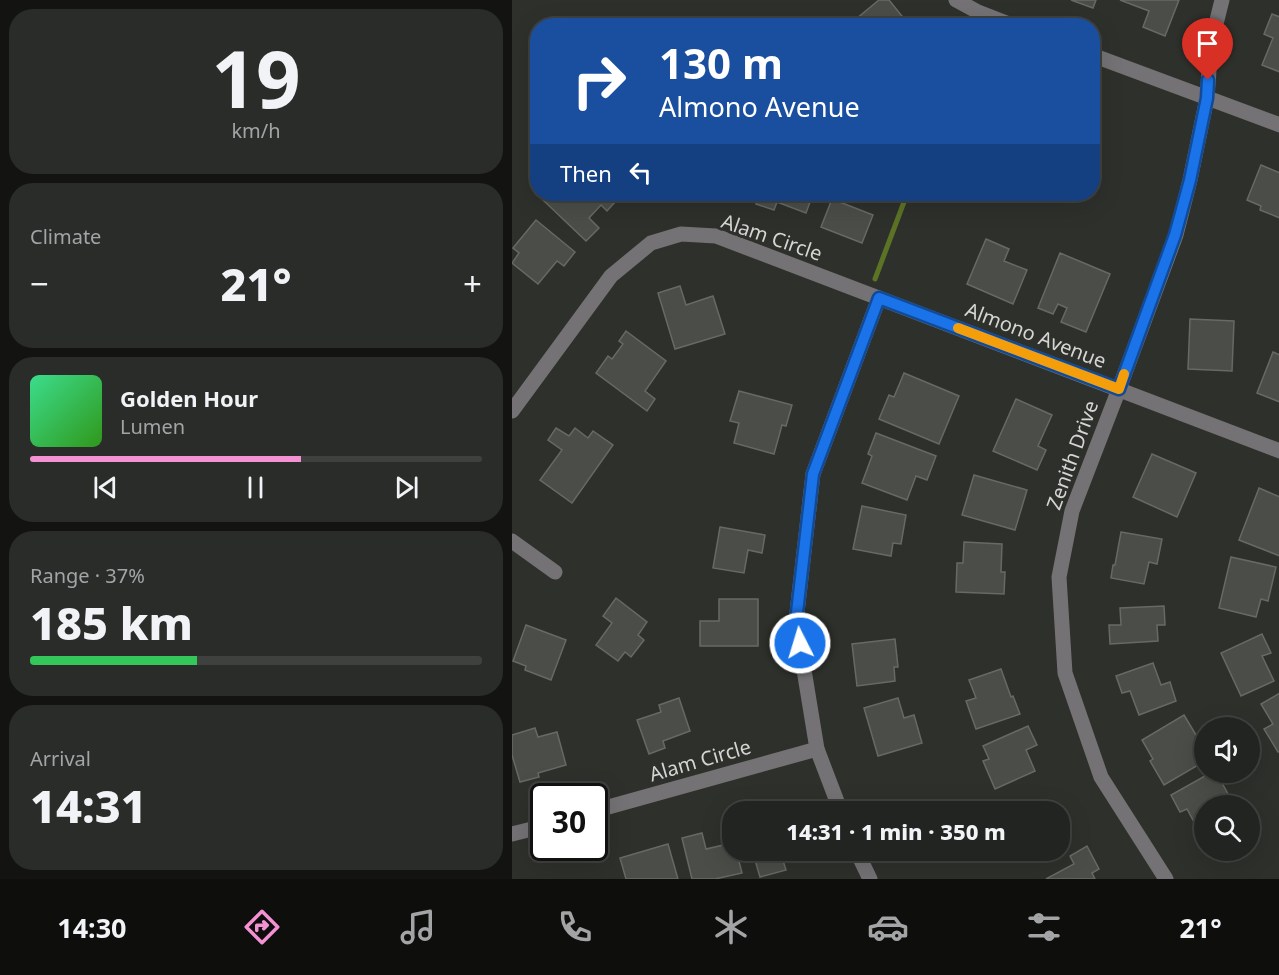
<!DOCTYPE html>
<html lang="en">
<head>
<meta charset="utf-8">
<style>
  :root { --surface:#222421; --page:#2a2c2a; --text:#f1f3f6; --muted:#a2a4a5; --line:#3f413f; --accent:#f491d3 }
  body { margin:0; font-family:"Noto Sans",sans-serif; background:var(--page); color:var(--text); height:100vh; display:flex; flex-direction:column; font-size:22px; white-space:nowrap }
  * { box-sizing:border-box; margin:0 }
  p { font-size:20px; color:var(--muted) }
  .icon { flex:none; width:33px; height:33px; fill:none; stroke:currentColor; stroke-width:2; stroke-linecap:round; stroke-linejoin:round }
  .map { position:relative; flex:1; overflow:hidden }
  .drawer { display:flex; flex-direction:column; gap:9px; padding:9px; background:#131412; width:512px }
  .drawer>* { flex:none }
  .banner { position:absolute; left:18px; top:18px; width:570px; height:183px; border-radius:24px; box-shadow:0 6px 24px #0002,0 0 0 2px var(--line); background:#1a4fa0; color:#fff; overflow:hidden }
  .fabs { position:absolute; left:682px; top:717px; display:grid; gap:12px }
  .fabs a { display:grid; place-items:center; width:66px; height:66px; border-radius:50%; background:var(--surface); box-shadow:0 6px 24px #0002,0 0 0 2px var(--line); font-size:30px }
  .speed { position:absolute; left:18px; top:783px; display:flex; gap:12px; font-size:30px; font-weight:700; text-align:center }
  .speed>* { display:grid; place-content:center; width:78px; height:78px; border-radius:50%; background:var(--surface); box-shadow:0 6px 24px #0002,0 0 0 2px var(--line); line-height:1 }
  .speed .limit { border:3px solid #111; border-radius:9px; background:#fff; color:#111 }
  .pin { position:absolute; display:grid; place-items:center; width:51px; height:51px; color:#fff; margin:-62px -26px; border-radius:50% 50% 50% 0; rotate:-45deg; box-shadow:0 0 6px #0007 }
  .pin .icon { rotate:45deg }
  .me { position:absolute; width:66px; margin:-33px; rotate:355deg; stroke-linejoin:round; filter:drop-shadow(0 0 4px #0008) }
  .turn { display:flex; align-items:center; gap:21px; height:126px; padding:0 30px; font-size:27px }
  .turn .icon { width:78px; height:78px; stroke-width:2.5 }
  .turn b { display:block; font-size:42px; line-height:51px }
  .then { display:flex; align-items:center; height:57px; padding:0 30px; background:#0003; gap:12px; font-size:22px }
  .big { font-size:45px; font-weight:800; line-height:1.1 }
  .drawer .widget { flex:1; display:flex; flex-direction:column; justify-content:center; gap:9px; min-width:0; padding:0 21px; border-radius:24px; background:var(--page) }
  .drawer .dial { align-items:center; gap:0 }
  .dial b { font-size:78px; line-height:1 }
  .song { display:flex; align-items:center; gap:18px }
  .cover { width:72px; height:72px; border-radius:9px; background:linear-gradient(135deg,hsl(150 70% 55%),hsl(110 70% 35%)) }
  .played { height:6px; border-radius:3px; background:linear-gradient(90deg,var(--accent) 60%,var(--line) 60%) }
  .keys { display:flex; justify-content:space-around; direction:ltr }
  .heat { display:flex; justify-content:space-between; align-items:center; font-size:33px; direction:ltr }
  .charge { height:9px; border-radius:4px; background:linear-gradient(90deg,#34c759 37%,var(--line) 0) }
  .trip { position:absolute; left:210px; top:801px; width:348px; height:60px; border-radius:24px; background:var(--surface); box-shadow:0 6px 24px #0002,0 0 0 2px var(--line); font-weight:800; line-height:60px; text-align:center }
  .menu { display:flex; height:96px; justify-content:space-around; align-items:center; background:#0e0e0d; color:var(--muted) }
  .menu .icon { width:42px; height:42px }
  .menu .on { color:var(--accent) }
  .menu b { font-size:27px; color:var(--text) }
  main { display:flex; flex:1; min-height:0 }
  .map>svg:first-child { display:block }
</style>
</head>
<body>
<main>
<section class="drawer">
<div class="widget dial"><b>19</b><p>km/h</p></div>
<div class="widget"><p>Climate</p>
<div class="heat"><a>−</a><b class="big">21°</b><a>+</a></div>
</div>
<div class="widget">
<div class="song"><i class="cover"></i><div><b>Golden Hour</b><p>Lumen</p></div></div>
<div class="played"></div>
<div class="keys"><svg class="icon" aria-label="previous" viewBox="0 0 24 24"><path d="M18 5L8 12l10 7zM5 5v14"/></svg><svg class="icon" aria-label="pause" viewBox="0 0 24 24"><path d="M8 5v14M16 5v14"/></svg><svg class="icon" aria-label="next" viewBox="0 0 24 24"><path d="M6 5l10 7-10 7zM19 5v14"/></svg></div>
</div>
<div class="widget"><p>Range · 37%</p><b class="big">185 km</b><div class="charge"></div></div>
<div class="widget"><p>Arrival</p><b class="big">14:31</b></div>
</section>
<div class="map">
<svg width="768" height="879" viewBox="0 0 768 879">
  <rect width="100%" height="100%" fill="#2e302c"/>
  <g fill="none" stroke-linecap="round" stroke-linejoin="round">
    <!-- stream -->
    <path stroke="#5c7325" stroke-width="5" d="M 363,279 L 395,194"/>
  </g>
  <!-- building -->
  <g fill="#4b4d48" stroke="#676964" stroke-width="1.5">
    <path d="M 367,0 L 377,0 L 390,16 L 386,19 L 391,26 L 339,26 L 338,24 Z"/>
    <path d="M 559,0 L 584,0 L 581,8 Z"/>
    <path d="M 608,0 L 667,0 L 653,36 L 631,27 L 637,11 Z"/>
    <path d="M 760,14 L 768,17 L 768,72 L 750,65 L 761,38 L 752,34 Z"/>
    <path d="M 749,165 L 768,173 L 768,218 L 748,210 L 749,206 L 735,200 Z"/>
    <path d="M 37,194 L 95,194 L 103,202 L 95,211 L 89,205 L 77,218 L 87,228 L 74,241 L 31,200 Z"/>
    <path d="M 248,194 L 301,194 L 294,213 L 265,202 L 262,210 L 244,204 Z"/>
    <path d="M 320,199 L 361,215 L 350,243 L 309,227 Z"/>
    <path d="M 24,220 L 63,252 L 52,266 L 45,261 L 26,284 L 0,263 L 7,253 L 1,248 Z"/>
    <path d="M 474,239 L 497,249 L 492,261 L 515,270 L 501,304 L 455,284 Z"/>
    <path d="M 548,253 L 598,274 L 574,332 L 549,322 L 555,308 L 546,304 L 541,314 L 526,308 Z"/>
    <path d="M 168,286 L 174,305 L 201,296 L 213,334 L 163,349 L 146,293 Z"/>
    <path d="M 678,319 L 722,321 L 720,371 L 676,369 Z"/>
    <path d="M 114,331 L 154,361 L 133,391 L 143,399 L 135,411 L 84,373 L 96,356 L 100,359 L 111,344 L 107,341 Z"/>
    <path d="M 761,352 L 768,355 L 768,402 L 745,393 Z"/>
    <path d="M 392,373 L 447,396 L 427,444 L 367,419 L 377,395 L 382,397 Z"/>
    <path d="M 227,391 L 280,405 L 274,426 L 270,425 L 262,454 L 222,443 L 227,423 L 218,421 Z"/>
    <path d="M 504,399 L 540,415 L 526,446 L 534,450 L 525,470 L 481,451 Z"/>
    <path d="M 44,428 L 57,436 L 63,428 L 76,438 L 81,431 L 101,445 L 60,503 L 28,480 L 50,450 L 36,440 Z"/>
    <path d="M 364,433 L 424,456 L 415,480 L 404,476 L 395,500 L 350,483 L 360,456 L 356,454 Z"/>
    <path d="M 640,454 L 684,473 L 665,517 L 621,497 Z"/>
    <path d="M 462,475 L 515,490 L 503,530 L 450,515 Z"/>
    <path d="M 747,488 L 768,497 L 768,556 L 727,540 Z"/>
    <path d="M 350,506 L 394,515 L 389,544 L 381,543 L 379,556 L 341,549 Z"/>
    <path d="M 208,527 L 253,535 L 250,553 L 236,550 L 232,573 L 201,568 Z"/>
    <path d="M 609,532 L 650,539 L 645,564 L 637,562 L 632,584 L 599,578 L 601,565 L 603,565 Z"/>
    <path d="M 452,542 L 490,544 L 489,572 L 493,572 L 492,594 L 444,592 L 445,563 L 451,563 Z"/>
    <path d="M 719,557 L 764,567 L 756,601 L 749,599 L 744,617 L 707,608 Z"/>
    <path d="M 104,598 L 135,622 L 126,635 L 132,640 L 119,657 L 113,652 L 106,661 L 84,645 L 100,623 L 91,616 Z"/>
    <path d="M 207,599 L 246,599 L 246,646 L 188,646 L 188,621 L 207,621 Z"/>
    <path d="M 652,606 L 653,625 L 645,625 L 646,641 L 598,644 L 597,625 L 609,625 L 608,608 Z"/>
    <path d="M 14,625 L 54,640 L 39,680 L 13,670 L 14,666 L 1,661 Z"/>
    <path d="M 750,634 L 759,653 L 750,656 L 762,681 L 729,696 L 709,653 Z"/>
    <path d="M 383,639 L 386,667 L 382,667 L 383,681 L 345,686 L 340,644 Z"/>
    <path d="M 641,663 L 649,685 L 658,682 L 664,701 L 627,715 L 618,691 L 610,693 L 604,676 Z"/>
    <path d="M 489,669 L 499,697 L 501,696 L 508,714 L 464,729 L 454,701 L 464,698 L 457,680 Z"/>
    <path d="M 768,693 L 768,751 L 766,752 L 752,729 L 761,724 L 749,704 Z"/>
    <path d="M 167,698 L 178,731 L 151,741 L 153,748 L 137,754 L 125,720 L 149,712 L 147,705 Z"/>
    <path d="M 386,698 L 392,718 L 402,715 L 410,743 L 366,756 L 352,708 Z"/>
    <path d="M 672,715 L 693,750 L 693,761 L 652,785 L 638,761 L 641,759 L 630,740 Z"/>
    <path d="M 516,726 L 525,745 L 514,750 L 523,771 L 483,789 L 471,761 L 477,759 L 471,746 Z"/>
    <path d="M 23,728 L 26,737 L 45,732 L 54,765 L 26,773 L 27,777 L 8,782 L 0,755 L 0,735 Z"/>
    <path d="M 700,772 L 704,772 L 721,803 L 717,806 L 693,806 L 693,833 L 689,835 L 675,809 L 668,812 L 659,795 Z"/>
    <path d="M 190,833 L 194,849 L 220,843 L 220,850 L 224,850 L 230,873 L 203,879 L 180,879 L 170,838 Z"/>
    <path d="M 156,844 L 166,879 L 114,879 L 108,858 Z"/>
    <path d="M 575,846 L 587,869 L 580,873 L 583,879 L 534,879 L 562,864 L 558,856 Z"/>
    <path d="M 240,850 L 281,850 L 269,854 L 274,870 L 248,877 Z"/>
  </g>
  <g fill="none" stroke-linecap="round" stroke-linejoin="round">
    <!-- minor -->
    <g stroke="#747274" stroke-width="15">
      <path d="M 444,0 L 466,12 L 502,26"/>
      <path d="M 580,55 L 768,125"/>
      <path d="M 0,411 L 99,276 L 139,243 L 169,234 L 204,236 L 768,451"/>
      <path d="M 0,541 L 43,572"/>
      <path d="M 82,811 L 305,749"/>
      <path d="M 329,812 L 305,749 L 284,621 L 301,474 L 367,298"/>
      <path d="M 0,834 L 32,826"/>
      <path d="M 344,850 L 358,879"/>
      <path d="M 654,879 L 589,777 L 553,673 L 547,577 L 560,511 L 607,389 L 664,235 L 678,180 L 695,98 L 699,44 L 710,0"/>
    </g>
  </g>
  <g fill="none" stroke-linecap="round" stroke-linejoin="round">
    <!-- route casing -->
    <g stroke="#114b97" stroke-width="15">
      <path id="route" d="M 288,643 L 284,621 L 301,474 L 367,298 L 607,389 L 663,235 L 678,180 L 695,98 L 696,80"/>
    </g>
    <!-- route -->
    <use href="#route" stroke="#1a73e8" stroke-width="10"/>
    <!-- slow -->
    <path stroke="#f59e0b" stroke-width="10" d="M 446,328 L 607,389 L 612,374"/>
  </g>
  <g text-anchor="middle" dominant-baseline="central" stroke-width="6" stroke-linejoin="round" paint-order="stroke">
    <!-- street labels -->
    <g font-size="20" fill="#d5d6d3" stroke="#2e302c">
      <text transform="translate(260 237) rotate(19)">Alam Circle</text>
      <text transform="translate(524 335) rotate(21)">Almono Avenue</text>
      <text transform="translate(560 455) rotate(-70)">Zenith Drive</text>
      <text transform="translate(188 760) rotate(-16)">Alam Circle</text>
    </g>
  </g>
</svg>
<div class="fabs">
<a><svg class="icon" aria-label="sound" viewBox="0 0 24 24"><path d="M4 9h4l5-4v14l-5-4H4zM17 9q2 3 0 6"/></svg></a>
<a><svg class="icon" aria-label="search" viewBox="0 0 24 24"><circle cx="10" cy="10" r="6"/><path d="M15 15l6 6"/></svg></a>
</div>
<div class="speed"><div class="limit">30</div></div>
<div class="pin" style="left:696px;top:80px;background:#d93025"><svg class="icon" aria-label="arrive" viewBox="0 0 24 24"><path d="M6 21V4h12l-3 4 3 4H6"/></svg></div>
<svg class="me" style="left:288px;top:643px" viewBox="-20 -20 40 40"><circle r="17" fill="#1a73e8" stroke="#fff" stroke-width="3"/><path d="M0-11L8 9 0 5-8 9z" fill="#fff"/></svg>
<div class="trip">14:31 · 1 min · 350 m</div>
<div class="banner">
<div class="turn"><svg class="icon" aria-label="right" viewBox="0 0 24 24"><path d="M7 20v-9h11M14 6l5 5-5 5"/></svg><div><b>130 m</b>Almono Avenue</div></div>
<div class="then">Then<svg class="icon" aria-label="left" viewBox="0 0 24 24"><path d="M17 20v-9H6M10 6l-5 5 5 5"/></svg></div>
</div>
</div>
</main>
<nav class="menu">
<b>14:30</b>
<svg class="icon on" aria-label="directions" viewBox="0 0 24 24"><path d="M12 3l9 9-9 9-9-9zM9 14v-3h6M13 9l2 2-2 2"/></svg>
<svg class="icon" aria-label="music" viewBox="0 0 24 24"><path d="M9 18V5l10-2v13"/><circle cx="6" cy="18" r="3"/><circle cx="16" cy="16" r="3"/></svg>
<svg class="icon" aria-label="phone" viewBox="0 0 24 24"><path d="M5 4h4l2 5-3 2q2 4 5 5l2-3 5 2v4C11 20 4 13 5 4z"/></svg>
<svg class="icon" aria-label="climate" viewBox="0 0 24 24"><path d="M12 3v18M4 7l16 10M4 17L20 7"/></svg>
<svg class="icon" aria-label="car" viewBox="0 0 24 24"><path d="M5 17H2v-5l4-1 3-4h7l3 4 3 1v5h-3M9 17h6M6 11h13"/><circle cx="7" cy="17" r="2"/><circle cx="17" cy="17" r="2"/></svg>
<svg class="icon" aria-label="filters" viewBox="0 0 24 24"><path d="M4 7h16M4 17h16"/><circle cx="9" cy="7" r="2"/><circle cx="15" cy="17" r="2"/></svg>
<b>21°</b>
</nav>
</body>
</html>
